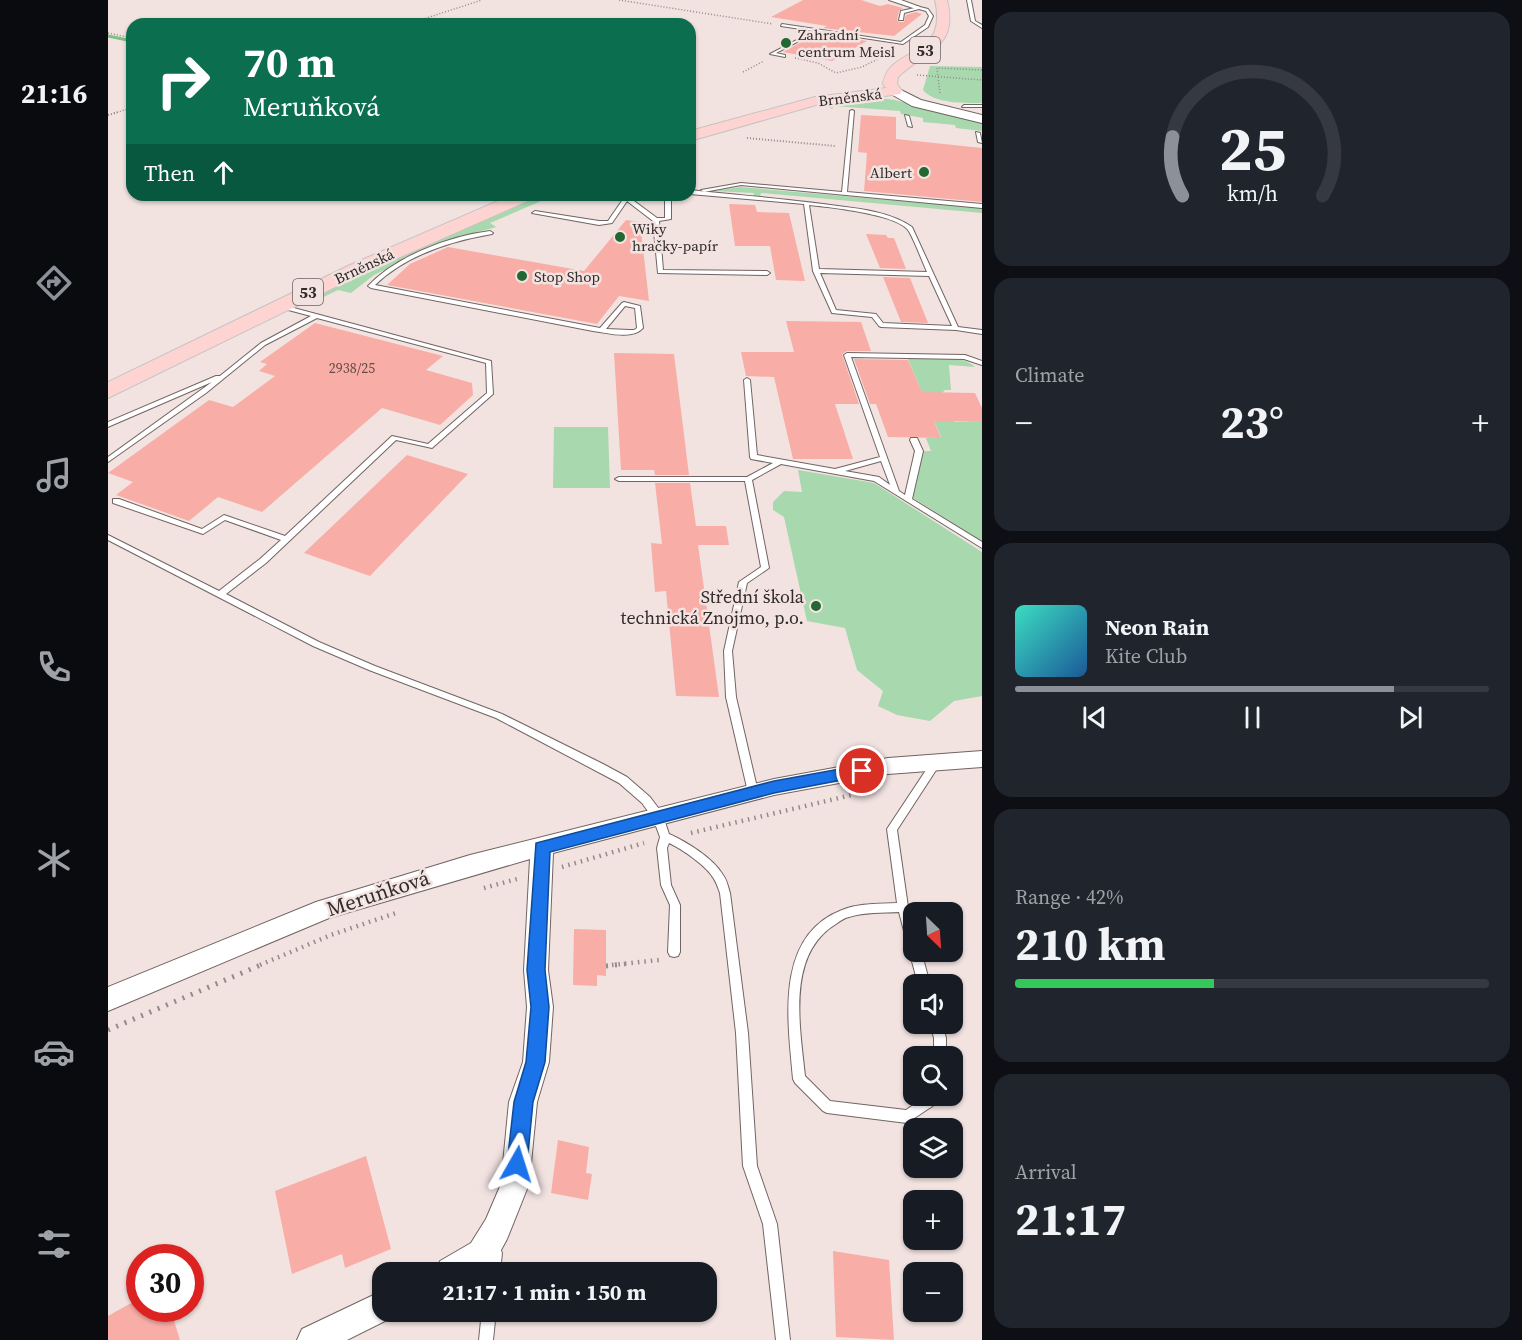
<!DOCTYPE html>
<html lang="en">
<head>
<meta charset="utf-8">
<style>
  :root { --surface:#171b24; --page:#20242c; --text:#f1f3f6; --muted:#9ea1a6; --line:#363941; --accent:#8c9099 }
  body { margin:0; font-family:"Source Serif 4",serif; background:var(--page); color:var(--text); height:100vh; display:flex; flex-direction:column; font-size:22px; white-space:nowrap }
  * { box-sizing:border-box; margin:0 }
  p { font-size:20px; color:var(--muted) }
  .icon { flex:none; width:33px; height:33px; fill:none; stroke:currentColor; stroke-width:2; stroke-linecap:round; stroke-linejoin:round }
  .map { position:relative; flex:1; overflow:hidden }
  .side { display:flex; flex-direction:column; gap:12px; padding:12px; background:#0d0f14; width:540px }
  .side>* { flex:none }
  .hud { position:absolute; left:18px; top:18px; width:570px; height:183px; border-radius:18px; box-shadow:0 2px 4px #0004; background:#0b6e4f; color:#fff; overflow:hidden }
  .needle { width:39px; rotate:155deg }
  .tools { position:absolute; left:795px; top:902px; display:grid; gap:12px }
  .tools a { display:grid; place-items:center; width:60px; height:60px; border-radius:12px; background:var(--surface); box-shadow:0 2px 4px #0004; font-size:30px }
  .speed { position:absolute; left:18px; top:1244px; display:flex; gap:12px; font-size:30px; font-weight:700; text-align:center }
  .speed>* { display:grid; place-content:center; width:78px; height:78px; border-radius:50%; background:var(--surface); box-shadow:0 2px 4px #0004; line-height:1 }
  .speed .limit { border:9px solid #d22; background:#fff; color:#111 }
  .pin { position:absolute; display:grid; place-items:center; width:51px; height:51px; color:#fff; margin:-26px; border:3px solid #fff; border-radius:50%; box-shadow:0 2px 6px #0007 }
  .me { position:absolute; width:66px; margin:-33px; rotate:6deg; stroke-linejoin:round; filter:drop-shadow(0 0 4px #0008) }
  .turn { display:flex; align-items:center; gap:21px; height:126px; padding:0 18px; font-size:27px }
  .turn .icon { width:78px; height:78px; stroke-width:2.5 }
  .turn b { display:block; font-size:42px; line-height:51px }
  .then { display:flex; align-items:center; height:57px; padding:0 18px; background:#0003; gap:12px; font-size:22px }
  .big { font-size:45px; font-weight:700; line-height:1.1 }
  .side .widget { flex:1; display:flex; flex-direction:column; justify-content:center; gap:9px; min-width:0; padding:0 21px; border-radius:18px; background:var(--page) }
  .side .dial { align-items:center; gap:0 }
  .dial svg { height:156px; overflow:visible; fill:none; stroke:var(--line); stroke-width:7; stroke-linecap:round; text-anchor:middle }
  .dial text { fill:var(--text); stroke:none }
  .song { display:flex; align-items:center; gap:18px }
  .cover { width:72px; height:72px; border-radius:9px; background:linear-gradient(135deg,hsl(170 70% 55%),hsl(210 70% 35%)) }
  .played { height:6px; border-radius:3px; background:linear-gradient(90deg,var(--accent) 80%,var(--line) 80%) }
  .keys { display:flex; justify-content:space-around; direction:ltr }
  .heat { display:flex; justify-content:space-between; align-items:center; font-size:33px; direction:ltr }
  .charge { height:9px; border-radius:4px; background:linear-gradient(90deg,#34c759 42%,var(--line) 0) }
  .trip { position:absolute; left:264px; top:1262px; width:345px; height:60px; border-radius:18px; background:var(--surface); box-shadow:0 2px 4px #0004; font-weight:700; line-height:60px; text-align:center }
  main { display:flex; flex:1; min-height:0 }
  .tab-bar { display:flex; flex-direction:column; width:108px; justify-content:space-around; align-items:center; background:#090b0e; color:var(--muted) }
  .tab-bar .icon { width:42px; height:42px }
  .tab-bar .on { color:var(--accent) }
  .tab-bar b { font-size:27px; color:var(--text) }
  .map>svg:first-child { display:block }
</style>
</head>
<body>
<main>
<nav class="tab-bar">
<b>21:16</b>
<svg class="icon on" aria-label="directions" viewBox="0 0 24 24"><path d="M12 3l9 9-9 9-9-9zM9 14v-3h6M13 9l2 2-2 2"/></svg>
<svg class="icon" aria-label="music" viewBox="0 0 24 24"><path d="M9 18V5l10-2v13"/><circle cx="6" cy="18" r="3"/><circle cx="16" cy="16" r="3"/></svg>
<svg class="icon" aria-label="phone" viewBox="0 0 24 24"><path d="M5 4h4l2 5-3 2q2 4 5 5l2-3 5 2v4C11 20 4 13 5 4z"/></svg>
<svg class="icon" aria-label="climate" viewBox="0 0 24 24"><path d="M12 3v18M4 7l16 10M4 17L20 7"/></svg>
<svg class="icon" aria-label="car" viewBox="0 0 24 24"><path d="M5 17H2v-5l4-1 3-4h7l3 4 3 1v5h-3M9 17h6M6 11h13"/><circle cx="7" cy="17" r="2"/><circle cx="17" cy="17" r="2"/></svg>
<svg class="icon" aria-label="filters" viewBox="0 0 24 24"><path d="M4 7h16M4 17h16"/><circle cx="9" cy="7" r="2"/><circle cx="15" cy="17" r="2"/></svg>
</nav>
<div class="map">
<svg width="874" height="1340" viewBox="0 0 874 1340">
  <rect width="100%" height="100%" fill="#f2e3e1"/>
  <!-- green -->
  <g fill="#a8d8ad">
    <path d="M 822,66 L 874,67 L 874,103 C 858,103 826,104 815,90 Z"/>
    <path d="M 764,97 L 787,100 L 874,123 L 874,131 L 848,128 L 847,125 L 815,122 L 815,118 L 793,114 L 792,111 L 726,106 L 724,109 L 714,103 Z"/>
    <path d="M 632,187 L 874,208 L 874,213 L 653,193 L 652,197 L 645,196 L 646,193 L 606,191 Z"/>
    <path d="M 434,195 L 447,195 L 382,223 L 388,227 L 337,241 L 266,275 L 243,293 L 230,290 L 201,304 L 205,294 Z"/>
    <path d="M 800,359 C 818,359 854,353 867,367 L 841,365 L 843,390 L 837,390 L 834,393 L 847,422 L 874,422 L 874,541 L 805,498 L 815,451 L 823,451 L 818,438 L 833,437 Z"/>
    <path d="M 446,427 L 500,427 L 502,488 L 445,488 Z"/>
    <path d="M 690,470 L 766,483 L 874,552 L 874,696 L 846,701 L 822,721 L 789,715 L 770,706 L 775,691 L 749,670 L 737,628 L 699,621 L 676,517 L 665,510 L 665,502 L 676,491 L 694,492 Z"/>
  </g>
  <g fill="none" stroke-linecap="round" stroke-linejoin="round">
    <!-- stream -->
    <path stroke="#7bc284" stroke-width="3" d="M 0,36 L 24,41"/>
  </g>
  <!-- building -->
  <g fill="#f9ada7">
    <path d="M 695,0 L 753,0 L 772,6 L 780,4 L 795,8 L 791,11 L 789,20 L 791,22 L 796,22 L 798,15 L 808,12 L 814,14 L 786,36 L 715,28 L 719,26 L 663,17 Z"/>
    <path d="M 710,33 L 759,41 L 724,61 L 675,52 Z"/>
    <path d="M 753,115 L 788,117 L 788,139 L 874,148 L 874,202 L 756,191 L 759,153 L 750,152 Z"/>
    <path d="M 621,204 L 647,205 L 649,212 L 681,213 L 697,281 L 668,280 L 662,246 L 627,246 Z"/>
    <path d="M 518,220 L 532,222 L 541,301 L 511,296 L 489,324 L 279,285 L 302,264 L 340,247 L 476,271 Z"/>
    <path d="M 758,234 L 778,235 L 780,238 L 786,238 L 798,269 L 772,268 Z"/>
    <path d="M 775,277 L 802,278 L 820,323 L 793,322 Z"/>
    <path d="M 678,321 L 753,322 L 763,351 L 739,351 L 734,354 L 751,404 L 727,404 L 745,459 L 685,459 L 666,377 L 638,376 L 633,352 L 686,352 Z"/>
    <path d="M 207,323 L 335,356 L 318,370 L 364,383 L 365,395 L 332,425 L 274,408 L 154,512 L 110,497 L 81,521 L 8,495 L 25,482 L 0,473 L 101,400 L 125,407 L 167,376 L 151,371 L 159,364 L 152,362 Z"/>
    <path d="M 506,353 L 566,354 L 581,475 L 547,475 L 546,470 L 513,470 Z"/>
    <path d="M 746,359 L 800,360 L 814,392 L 867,393 L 874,408 L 874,422 L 826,421 L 833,438 L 780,437 L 768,404 L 762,404 Z"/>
    <path d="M 299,455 L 360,474 L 262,576 L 196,553 Z"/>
    <path d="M 547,483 L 582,483 L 588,526 L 618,526 L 621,545 L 590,545 L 611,697 L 568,696 L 558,591 L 547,592 L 543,543 L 554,544 Z"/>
    <path d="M 466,929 L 498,930 L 498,976 L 489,975 L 489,986 L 465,985 Z"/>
    <path d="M 450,1140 L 481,1147 L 478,1173 L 484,1174 L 480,1200 L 443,1193 Z"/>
    <path d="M 258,1156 L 283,1249 L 237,1268 L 234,1254 L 184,1274 L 167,1191 Z"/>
    <path d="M 725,1251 L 781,1260 L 786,1340 L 728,1337 Z"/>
    <path d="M 32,1298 L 32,1308 L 62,1308 L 72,1340 L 0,1340 L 0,1316 Z"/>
  </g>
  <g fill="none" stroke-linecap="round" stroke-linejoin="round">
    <!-- service casing -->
    <g stroke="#716462" stroke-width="2">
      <g id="service">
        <path d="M 859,0 L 863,0 L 867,21 L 874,25 L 874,28 L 863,21 Z"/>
        <path d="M 808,6 L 820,9 L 825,16 L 820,27 L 795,44 L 710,31 L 668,53 L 677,55 L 677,57 L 662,54 L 706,31 L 673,26 L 674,24 L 793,42 L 817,25 L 821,16 L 818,11 L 811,9 L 796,13 L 795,20 L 791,20 L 793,11 L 807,8 L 806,7 Z"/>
        <path d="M 856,105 L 874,105 L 874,107 L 854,107 Z"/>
        <path d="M 744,110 L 746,111 L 739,192 L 874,204 L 874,208 L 633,185 L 596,192 L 593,190 L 633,183 L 734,192 L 742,111 Z"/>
        <path d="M 797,115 L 801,116 L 804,127 L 800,126 Z"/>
        <path d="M 868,132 L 872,133 L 874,143 L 870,142 Z"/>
        <path d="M 582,190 C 626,195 671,198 715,204 C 744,208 780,210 804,227 L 850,327 L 874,330 L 874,334 L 848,330 L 773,327 L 771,326 L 764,317 L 724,313 L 705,271 L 696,204 L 582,194 ZM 701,205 C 720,207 788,214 800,230 C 806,239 814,261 819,272 L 711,269 ZM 712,273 L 821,276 L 844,326 L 775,323 L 768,314 L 728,310 Z"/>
        <path d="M 518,195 L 524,195 L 522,198 L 549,218 L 557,218 L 557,200 L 560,198 L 563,200 L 563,219 L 551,221 L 555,270 L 659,271 L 662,273 L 659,275 L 550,273 L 545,221 L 519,201 L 504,223 L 491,225 L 424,213 L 427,211 L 491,221 L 500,221 Z"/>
        <path d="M 382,231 L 385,233 L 384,234 C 343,241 298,255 267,285 L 492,328 L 514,303 L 516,302 L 532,306 L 535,328 C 524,340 500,333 485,331 L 263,288 L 260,286 C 288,256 342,236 382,231 ZM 517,306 L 527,308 L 529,328 L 526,330 L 522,330 L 498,329 Z"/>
        <path d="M 171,304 L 383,361 L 385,394 L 324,448 L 288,440 L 158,563 L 118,594 L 211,642 L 267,666 L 394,714 L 495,764 L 519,777 L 542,797 L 554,813 L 561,834 C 579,842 605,858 615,875 C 619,880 620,887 622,893 L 640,1033 L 649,1166 L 669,1224 L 682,1340 L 668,1340 L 655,1224 L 635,1166 L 628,1033 L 612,893 C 610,888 609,884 606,879 C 599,866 574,849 561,843 L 559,848 L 563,885 L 572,905 L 572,952 L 570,956 L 566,957 L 562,956 L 560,952 L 562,905 L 553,885 L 549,848 L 552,837 L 545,818 L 534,803 L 511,783 L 388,718 L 261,670 L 205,646 L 0,540 L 0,535 L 111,591 L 152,559 L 173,540 L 117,520 L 95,534 L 5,503 L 5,499 L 11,499 L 94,529 L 116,515 L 177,536 L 284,436 L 320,444 L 379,393 L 378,363 L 209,318 L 157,345 L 98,393 L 0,462 L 0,457 L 104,382 L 2,426 L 0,427 L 0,422 L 108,376 L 112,376 L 153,343 L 203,316 L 169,307 L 168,306 Z"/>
        <path d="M 739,353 L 857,355 L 874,361 L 874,365 L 856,359 L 743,357 L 791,491 L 797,495 L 807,451 L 802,440 L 803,438 L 809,438 L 815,451 L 804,499 L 874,542 L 874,548 L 766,481 L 673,464 L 644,480 L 661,568 L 639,583 L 624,651 L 628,697 L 650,792 L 649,795 L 645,796 L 641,795 L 640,792 L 618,697 L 616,651 L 631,582 L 653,567 L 637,481 L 511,481 L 507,479 L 511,477 L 639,477 L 665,463 L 643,459 L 642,457 L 636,380 L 639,378 L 642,380 L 649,455 L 727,469 L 772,457 L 736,355 ZM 773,461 L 782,485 L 771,477 L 737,471 Z"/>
        <path d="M 829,757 L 832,758 L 834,761 L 832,764 L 789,830 L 800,907 L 806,925 L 806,951 L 813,951 L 822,984 L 810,984 L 791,912 C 775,913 756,912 741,917 C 736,918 732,921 728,924 C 678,954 692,1027 697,1076 L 722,1101 L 798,1110 L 820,1095 L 837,1095 L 835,1099 L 799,1123 L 719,1113 L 715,1111 L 687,1083 L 685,1079 C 680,1022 666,936 734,910 C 751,903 771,904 789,903 L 779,829 L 826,758 Z"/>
        <path d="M 822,1023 L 834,1023 L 838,1038 L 838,1056 L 826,1056 L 826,1038 Z"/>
        <path d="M 387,1246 L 392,1248 L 394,1253 L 392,1272 L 378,1272 L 380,1253 L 382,1248 Z"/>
        <path d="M 374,1311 L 388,1311 L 385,1340 L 371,1340 Z"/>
      </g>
    </g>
    <!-- minor casing -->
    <g stroke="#716462" stroke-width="2">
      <g id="minor">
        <path d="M 781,0 L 793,0 L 812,7 L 808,9 Z"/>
        <path d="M 874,751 L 874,767 L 780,774 L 666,795 L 445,853 L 440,970 L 445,1007 L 441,1062 L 429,1102 L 421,1184 L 399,1239 L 385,1265 L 372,1272 L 328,1272 L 332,1261 L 363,1243 L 378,1219 L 393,1184 L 401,1102 L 415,1062 L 419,1007 L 416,970 L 422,859 L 221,918 L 0,1011 L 0,987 L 208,902 L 362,855 L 666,779 L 780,758 Z"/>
        <path d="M 274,1291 L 274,1311 L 287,1311 L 285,1317 L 239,1340 L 189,1340 L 194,1329 Z"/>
      </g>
    </g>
    <!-- secondary casing -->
    <g stroke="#716462" stroke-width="2">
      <path id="secondary" d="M 787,87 L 813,100 L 874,115 L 874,123 L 804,106 L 783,94 L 781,91 Z"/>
    </g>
    <!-- primary casing -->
    <g stroke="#c5c4c3" stroke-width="2">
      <g id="primary">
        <path d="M 827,0 L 839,0 C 851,48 818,50 790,77 L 789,84 L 794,91 L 792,94 L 708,105 L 582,141 L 582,131 L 707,97 L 778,88 L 775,84 C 781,44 841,62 827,0 Z"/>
        <path d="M 404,195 L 426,195 L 424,199 L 256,273 L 0,398 L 0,382 L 242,265 Z"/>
      </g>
    </g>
    <!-- path-far3 -->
    <g stroke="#958a88" stroke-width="1.5" stroke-dasharray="1 2" stroke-linecap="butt">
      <path d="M 511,0 L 665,24"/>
      <path d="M 300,24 L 374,0"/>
      <path d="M 0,33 L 24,38"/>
      <path d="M 687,58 L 710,63 L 728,73 L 754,67 L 774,57"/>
      <path d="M 635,72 L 656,61"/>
      <path d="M 809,75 L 874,80"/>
      <path d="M 832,93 L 829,68 L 874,70"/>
      <path d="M 6,113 L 24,108"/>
    </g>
    <!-- path-far2 -->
    <g stroke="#958a88" stroke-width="2" stroke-dasharray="1 2" stroke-linecap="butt">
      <path d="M 0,115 L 11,112"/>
      <path d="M 639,138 L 727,146"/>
    </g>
    <!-- path-far1 -->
    <g stroke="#958a88" stroke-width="4.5" stroke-dasharray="1.5 5" stroke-linecap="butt">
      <path d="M 583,833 L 748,794"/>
      <path d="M 454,867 L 536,843"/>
      <path d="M 376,888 L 409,879"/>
      <path d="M 152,965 L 223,935 L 288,913"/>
      <path d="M 504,965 L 551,960"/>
    </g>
    <!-- path -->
    <g stroke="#958a88" stroke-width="5" stroke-dasharray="2 7" stroke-linecap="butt">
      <path d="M 498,966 L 517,964"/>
      <path d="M 0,1030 L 155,964"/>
    </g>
    <!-- service -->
    <use href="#service" fill="#fff" fill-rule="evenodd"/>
    <!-- minor -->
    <use href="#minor" fill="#fff" fill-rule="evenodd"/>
    <!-- secondary -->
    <use href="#secondary" fill="#fff" fill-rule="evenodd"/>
    <!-- primary -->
    <use href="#primary" fill="#fdd4d1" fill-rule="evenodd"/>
  </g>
  <!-- route -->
  <path fill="#1a73e8" stroke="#114b97" stroke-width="1.5" d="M 754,765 L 760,766 L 762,771 L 760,775 L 666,793 L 442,852 L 437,970 L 441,1007 L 437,1062 L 425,1102 L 419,1164 L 416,1171 L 409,1173 L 402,1171 L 399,1164 L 406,1102 L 418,1062 L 423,1007 L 419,970 L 428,843 L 666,781 Z"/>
  <!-- markers -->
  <g fill="#236732" stroke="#f2e3e1" stroke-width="2">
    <circle cx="678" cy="43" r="6"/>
    <circle cx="816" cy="172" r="6"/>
    <circle cx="512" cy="237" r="6"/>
    <circle cx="414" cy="276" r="6"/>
    <circle cx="708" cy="606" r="6"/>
  </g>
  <g text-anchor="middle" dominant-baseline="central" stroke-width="5" stroke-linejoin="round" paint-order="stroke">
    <!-- far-number labels -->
    <g font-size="14" fill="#634c49">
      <text x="244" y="368">2938/25</text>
    </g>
    <!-- far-poi labels -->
    <g font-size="15" fill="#312b2a" stroke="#f2e3e1" text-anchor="start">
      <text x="690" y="34">Zahradní<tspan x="690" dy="17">centrum Meisl</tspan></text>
      <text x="804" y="172" text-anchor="end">Albert</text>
      <text x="524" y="228">Wiky<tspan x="524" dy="17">hračky-papír</tspan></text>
      <text x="426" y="276">Stop Shop</text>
    </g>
    <!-- far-street labels -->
    <g font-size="15" fill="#312b2a" stroke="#f2e3e1">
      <text transform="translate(742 97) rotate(-7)">Brněnská</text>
      <text transform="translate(256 266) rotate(-25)">Brněnská</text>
    </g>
    <!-- shield labels -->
    <g fill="#f2e3e1" stroke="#6b6261" stroke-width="1.5">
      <rect x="802" y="37" width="30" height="26" rx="4.5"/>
      <rect x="185" y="279" width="30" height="26" rx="4.5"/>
    </g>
    <g font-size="16" font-weight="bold" fill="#312b2a">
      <text x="817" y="50">53</text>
      <text x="200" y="292">53</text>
    </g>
    <!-- poi labels -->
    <g font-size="18" fill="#312b2a" stroke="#f2e3e1" text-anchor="end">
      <text x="696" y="596">Střední škola<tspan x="696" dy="21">technická Znojmo, p.o.</tspan></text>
    </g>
    <!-- near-street labels -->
    <g font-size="21" fill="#312b2a" stroke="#f2e3e1">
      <text transform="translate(270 893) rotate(-18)">Meruňková</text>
    </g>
  </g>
</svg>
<div class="tools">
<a><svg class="needle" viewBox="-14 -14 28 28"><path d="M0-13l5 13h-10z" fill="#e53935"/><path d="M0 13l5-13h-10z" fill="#9ea1a6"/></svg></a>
<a><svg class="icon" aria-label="sound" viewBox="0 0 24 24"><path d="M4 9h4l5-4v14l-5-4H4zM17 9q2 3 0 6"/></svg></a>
<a><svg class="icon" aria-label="search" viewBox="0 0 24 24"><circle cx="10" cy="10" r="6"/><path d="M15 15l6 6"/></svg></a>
<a><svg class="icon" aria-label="layers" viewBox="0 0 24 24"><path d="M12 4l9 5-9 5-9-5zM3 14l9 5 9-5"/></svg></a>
<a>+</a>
<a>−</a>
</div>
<div class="speed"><div class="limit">30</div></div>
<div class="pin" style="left:754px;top:771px;background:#d93025"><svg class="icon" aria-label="arrive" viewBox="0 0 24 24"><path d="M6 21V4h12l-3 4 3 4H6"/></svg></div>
<svg class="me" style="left:409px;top:1164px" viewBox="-20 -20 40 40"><path d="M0-17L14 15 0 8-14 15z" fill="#1a73e8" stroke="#fff" stroke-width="4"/></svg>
<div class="trip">21:17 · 1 min · 150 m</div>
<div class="hud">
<div class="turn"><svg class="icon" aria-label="right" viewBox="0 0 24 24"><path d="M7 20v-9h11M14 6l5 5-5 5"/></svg><div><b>70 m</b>Meruňková</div></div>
<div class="then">Then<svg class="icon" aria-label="ahead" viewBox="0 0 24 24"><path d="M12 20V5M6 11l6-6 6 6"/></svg></div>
</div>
</div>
<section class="side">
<div class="widget dial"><svg viewBox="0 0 100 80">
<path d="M14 69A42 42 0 1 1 86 69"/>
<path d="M14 69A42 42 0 0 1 9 39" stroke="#8c9099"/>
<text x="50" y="56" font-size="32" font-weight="700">25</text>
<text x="50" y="72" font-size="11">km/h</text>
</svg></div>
<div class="widget"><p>Climate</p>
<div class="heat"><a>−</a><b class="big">23°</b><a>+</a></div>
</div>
<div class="widget">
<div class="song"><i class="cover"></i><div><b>Neon Rain</b><p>Kite Club</p></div></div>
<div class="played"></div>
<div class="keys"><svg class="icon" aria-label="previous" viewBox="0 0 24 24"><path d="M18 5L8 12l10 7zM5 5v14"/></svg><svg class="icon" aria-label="pause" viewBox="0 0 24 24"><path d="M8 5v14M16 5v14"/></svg><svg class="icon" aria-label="next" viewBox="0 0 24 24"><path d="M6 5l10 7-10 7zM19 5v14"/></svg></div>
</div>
<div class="widget"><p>Range · 42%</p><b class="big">210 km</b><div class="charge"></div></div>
<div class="widget"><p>Arrival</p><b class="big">21:17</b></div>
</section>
</main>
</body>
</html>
